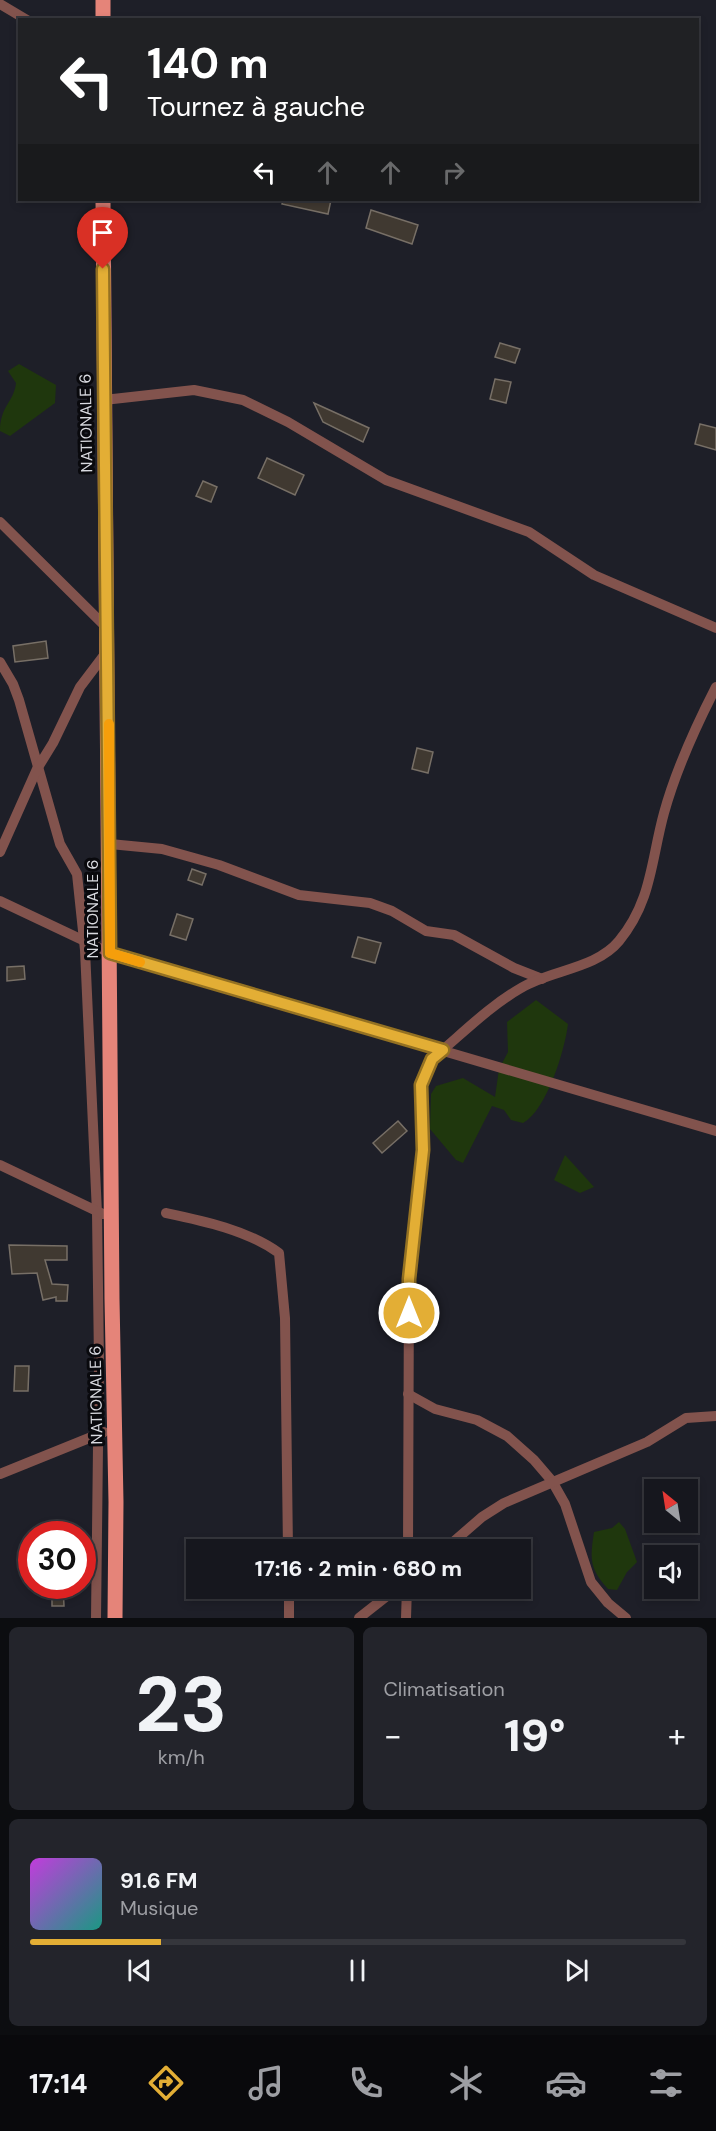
<!DOCTYPE html>
<html lang="fr">
<head>
<meta charset="utf-8">
<style>
  :root { --surface:#16171e; --page:#23242b; --text:#f1f3f6; --muted:#9e9fa4; --line:#35363c; --accent:#e3ae35 }
  body { margin:0; font-family:"DM Sans",sans-serif; background:var(--page); color:var(--text); height:100vh; display:flex; flex-direction:column; font-size:22px; white-space:nowrap }
  * { box-sizing:border-box; margin:0 }
  p { font-size:20px; color:var(--muted) }
  .icon { flex:none; width:33px; height:33px; fill:none; stroke:currentColor; stroke-width:2; stroke-linecap:round; stroke-linejoin:round }
  .map { position:relative; height:1618px; overflow:hidden }
  .details { display:flex; flex-direction:column; gap:9px; padding:9px; background:#0c0d10; flex:1 }
  .details>* { flex:none }
  .top-card { position:absolute; left:18px; top:18px; width:681px; height:183px; border-radius:0px; box-shadow:0 3px 9px #0003,0 0 0 2px var(--line); background:#202124; color:#fff; overflow:hidden }
  .needle { width:39px; rotate:330deg }
  .buttons { position:absolute; left:644px; top:1479px; display:grid; gap:12px }
  .buttons a { display:grid; place-items:center; width:54px; height:54px; border-radius:0px; background:var(--surface); box-shadow:0 3px 9px #0003,0 0 0 2px var(--line); font-size:30px }
  .speed { position:absolute; left:18px; top:1521px; display:flex; gap:12px; font-size:30px; font-weight:700; text-align:center }
  .speed>* { display:grid; place-content:center; width:78px; height:78px; border-radius:50%; background:var(--surface); box-shadow:0 3px 9px #0003,0 0 0 2px var(--line); line-height:1 }
  .speed .limit { border:9px solid #d22; background:#fff; color:#111 }
  .pin { position:absolute; display:grid; place-items:center; width:51px; height:51px; color:#fff; margin:-62px -26px; border-radius:50% 50% 50% 0; rotate:-45deg; box-shadow:0 0 6px #0007 }
  .pin .icon { rotate:45deg }
  .me { position:absolute; width:66px; margin:-33px; rotate:0deg; stroke-linejoin:round; filter:drop-shadow(0 0 4px #0008) }
  .turn { display:flex; align-items:center; gap:21px; height:126px; padding:0 30px; font-size:27px }
  .turn .icon { width:78px; height:78px; stroke-width:2.5 }
  .turn b { display:block; font-size:42px; line-height:51px }
  .lanes { display:flex; align-items:center; height:57px; padding:0 30px; background:#0003; justify-content:center; gap:30px; direction:ltr }
  .lanes .off { opacity:.35 }
  .big { font-size:45px; font-weight:800; line-height:1.1 }
  .details .tile { flex:1; display:flex; flex-direction:column; justify-content:center; gap:9px; min-width:0; padding:0 21px; border-radius:9px; background:var(--page) }
  .details .dial { align-items:center; gap:0 }
  .dial b { font-size:78px; line-height:1 }
  .song { display:flex; align-items:center; gap:18px }
  .cover { width:72px; height:72px; border-radius:9px; background:linear-gradient(135deg,hsl(290 70% 55%),hsl(170 70% 35%)) }
  .played { height:6px; border-radius:3px; background:linear-gradient(90deg,var(--accent) 20%,var(--line) 20%) }
  .keys { display:flex; justify-content:space-around; direction:ltr }
  .heat { display:flex; justify-content:space-between; align-items:center; font-size:33px; direction:ltr }
  .details .tiles { flex:1; display:grid; gap:9px; grid-template-columns:1fr 1fr }
  .tile:last-child { grid-column:span 2 }
  .trip { position:absolute; left:186px; top:1539px; width:345px; height:60px; border-radius:0px; background:var(--surface); box-shadow:0 3px 9px #0003,0 0 0 2px var(--line); font-weight:800; line-height:60px; text-align:center }
  .menu { display:flex; height:96px; justify-content:space-around; align-items:center; background:#09090c; color:var(--muted) }
  .menu .icon { width:42px; height:42px }
  .menu .on { color:var(--accent) }
  .menu b { font-size:27px; color:var(--text) }
  .map>svg:first-child { display:block }
</style>
</head>
<body>
<div class="map">
<svg width="716" height="1618" viewBox="0 0 716 1618">
  <rect width="100%" height="100%" fill="#1e1f28"/>
  <!-- green -->
  <g fill="#1f370d">
    <path d="M 19,364 L 56,385 L 55,403 L 10,436 L 0,431 C 0,406 14,402 16,383 L 8,371 Z"/>
    <path d="M 536,1000 L 568,1024 C 565,1049 547,1110 523,1123 L 511,1120 L 504,1110 L 492,1106 L 463,1163 L 456,1160 L 430,1129 L 431,1094 L 436,1086 L 463,1078 L 495,1097 L 499,1069 L 508,1052 L 507,1022 Z"/>
    <path d="M 565,1155 L 594,1187 L 580,1193 L 554,1180 Z"/>
    <path d="M 619,1522 L 625,1529 L 637,1562 L 627,1572 L 617,1590 L 608,1589 C 589,1568 590,1559 594,1532 L 612,1528 Z"/>
  </g>
  <!-- building -->
  <g fill="#403931" stroke="#776f66" stroke-width="1.5">
    <path d="M 283,200 L 331,200 L 328,214 L 282,204 Z"/>
    <path d="M 371,210 L 418,225 L 412,244 L 366,228 Z"/>
    <path d="M 500,343 L 520,349 L 515,363 L 495,357 Z"/>
    <path d="M 495,379 L 511,382 L 506,403 L 490,399 Z"/>
    <path d="M 314,403 L 369,428 L 363,442 L 323,422 Z"/>
    <path d="M 700,424 L 716,428 L 716,450 L 695,444 Z"/>
    <path d="M 267,458 L 304,475 L 295,495 L 258,478 Z"/>
    <path d="M 203,481 L 217,487 L 211,502 L 196,496 Z"/>
    <path d="M 46,641 L 48,658 L 15,662 L 13,646 Z"/>
    <path d="M 417,748 L 433,752 L 428,773 L 412,769 Z"/>
    <path d="M 192,869 L 206,874 L 202,885 L 188,880 Z"/>
    <path d="M 177,914 L 193,919 L 186,940 L 170,935 Z"/>
    <path d="M 358,937 L 381,943 L 375,963 L 352,957 Z"/>
    <path d="M 24,966 L 25,979 L 7,981 L 7,967 Z"/>
    <path d="M 398,1121 L 407,1131 L 382,1153 L 373,1143 Z"/>
    <path d="M 9,1245 L 67,1246 L 67,1260 L 45,1260 L 52,1284 L 68,1285 L 67,1301 L 56,1301 L 56,1297 L 43,1300 L 37,1273 L 12,1274 Z"/>
    <path d="M 15,1366 L 29,1366 L 28,1391 L 14,1391 Z"/>
    <path d="M 52,1586 L 63,1586 L 64,1606 L 52,1606 Z"/>
  </g>
  <g fill="none" stroke-linecap="round" stroke-linejoin="round">
    <!-- street -->
    <g stroke="#82534d" stroke-width="10">
      <path d="M 0,4 L 27,20"/>
      <path d="M 104,400 L 194,390 L 243,400 L 288,422 L 386,480 L 529,532 L 594,575 L 716,628"/>
      <path d="M 0,522 L 108,629"/>
      <path d="M 0,662 L 13,684 L 19,700 L 60,844 L 77,874 L 85,950 L 97,1213 L 99,1361 L 96,1618"/>
      <path d="M 110,844 L 162,849 L 219,865 L 299,895 L 370,903 L 392,911 L 426,931 L 454,935 L 514,968 L 542,979"/>
      <path d="M 0,852 L 37,769 L 53,743 L 80,687 L 108,650"/>
      <path d="M 0,901 L 110,953 L 716,1131"/>
      <path d="M 0,1165 L 103,1214"/>
      <path d="M 166,1213 C 204,1221 247,1230 279,1253 L 285,1318 L 288,1550"/>
      <path d="M 408,1394 L 435,1409 L 477,1420 L 507,1436 L 534,1460 L 552,1481 L 565,1504 L 591,1582 L 608,1603 L 626,1618"/>
      <path d="M 0,1474 L 104,1432"/>
      <path d="M 408,1550 L 409,1279 L 423,1150 L 421,1085 L 432,1059 C 461,1035 488,1007 521,988 C 550,970 596,969 619,941 C 652,901 651,860 664,813 C 675,773 697,724 716,687"/>
      <path d="M 444,1550 L 482,1517 L 504,1503 L 647,1442 L 686,1418 L 716,1416"/>
      <path d="M 289,1588 L 289,1618"/>
      <path d="M 359,1618 L 397,1588"/>
      <path d="M 406,1618 L 407,1588"/>
    </g>
    <!-- primary -->
    <g stroke="#e58479" stroke-width="15">
      <path d="M 103,20 L 103,0"/>
      <path d="M 103,200 L 112,1299 L 116,1502 L 115,1618"/>
    </g>
  </g>
  <g fill="none" stroke-linecap="round" stroke-linejoin="round">
    <!-- route casing -->
    <g stroke="#947122" stroke-width="15">
      <path id="route" d="M 103,269 L 110,953 L 443,1050 L 432,1059 L 421,1085 L 423,1150 L 409,1279 L 409,1313"/>
    </g>
    <!-- route -->
    <use href="#route" stroke="#e3ae35" stroke-width="10"/>
    <!-- slow -->
    <path stroke="#f59e0b" stroke-width="10" d="M 109,724 L 110,953 L 140,962"/>
  </g>
  <g text-anchor="middle" dominant-baseline="central" stroke-width="6" stroke-linejoin="round" paint-order="stroke">
    <!-- street labels -->
    <g font-size="16" fill="#d9dae0" stroke="#09090d">
      <text transform="translate(86 423) rotate(-91)">NATIONALE 6</text>
      <text transform="translate(92 909) rotate(-90)">NATIONALE 6</text>
      <text transform="translate(96 1395) rotate(-91)">NATIONALE 6</text>
    </g>
  </g>
</svg>
<div class="buttons">
<a><svg class="needle" viewBox="-14 -14 28 28"><path d="M0-13l5 13h-10z" fill="#e53935"/><path d="M0 13l5-13h-10z" fill="#9e9fa4"/></svg></a>
<a><svg class="icon" aria-label="sound" viewBox="0 0 24 24"><path d="M4 9h4l5-4v14l-5-4H4zM17 9q2 3 0 6"/></svg></a>
</div>
<div class="speed"><div class="limit">30</div></div>
<div class="pin" style="left:103px;top:269px;background:#d93025"><svg class="icon" aria-label="arrive" viewBox="0 0 24 24"><path d="M6 21V4h12l-3 4 3 4H6"/></svg></div>
<svg class="me" style="left:409px;top:1313px" viewBox="-20 -20 40 40"><circle r="17" fill="#e3ae35" stroke="#fff" stroke-width="3"/><path d="M0-11L8 9 0 5-8 9z" fill="#fff"/></svg>
<div class="trip">17:16 · 2 min · 680 m</div>
<div class="top-card">
<div class="turn"><svg class="icon" aria-label="left" viewBox="0 0 24 24"><path d="M17 20v-9H6M10 6l-5 5 5 5"/></svg><div><b>140 m</b>Tournez à gauche</div></div>
<div class="lanes"><svg class="icon" aria-label="left" viewBox="0 0 24 24"><path d="M17 20v-9H6M10 6l-5 5 5 5"/></svg><svg class="icon off" aria-label="ahead" viewBox="0 0 24 24"><path d="M12 20V5M6 11l6-6 6 6"/></svg><svg class="icon off" aria-label="ahead" viewBox="0 0 24 24"><path d="M12 20V5M6 11l6-6 6 6"/></svg><svg class="icon off" aria-label="right" viewBox="0 0 24 24"><path d="M7 20v-9h11M14 6l5 5-5 5"/></svg></div>
</div>
</div>
<section class="details">
<div class="tiles">
<div class="tile dial"><b>23</b><p>km/h</p></div>
<div class="tile"><p>Climatisation</p>
<div class="heat"><a>−</a><b class="big">19°</b><a>+</a></div>
</div>
<div class="tile">
<div class="song"><i class="cover"></i><div><b>91.6 FM</b><p>Musique</p></div></div>
<div class="played"></div>
<div class="keys"><svg class="icon" aria-label="previous" viewBox="0 0 24 24"><path d="M18 5L8 12l10 7zM5 5v14"/></svg><svg class="icon" aria-label="pause" viewBox="0 0 24 24"><path d="M8 5v14M16 5v14"/></svg><svg class="icon" aria-label="next" viewBox="0 0 24 24"><path d="M6 5l10 7-10 7zM19 5v14"/></svg></div>
</div>
</div>
</section>
<nav class="menu">
<b>17:14</b>
<svg class="icon on" aria-label="directions" viewBox="0 0 24 24"><path d="M12 3l9 9-9 9-9-9zM9 14v-3h6M13 9l2 2-2 2"/></svg>
<svg class="icon" aria-label="music" viewBox="0 0 24 24"><path d="M9 18V5l10-2v13"/><circle cx="6" cy="18" r="3"/><circle cx="16" cy="16" r="3"/></svg>
<svg class="icon" aria-label="phone" viewBox="0 0 24 24"><path d="M5 4h4l2 5-3 2q2 4 5 5l2-3 5 2v4C11 20 4 13 5 4z"/></svg>
<svg class="icon" aria-label="climate" viewBox="0 0 24 24"><path d="M12 3v18M4 7l16 10M4 17L20 7"/></svg>
<svg class="icon" aria-label="car" viewBox="0 0 24 24"><path d="M5 17H2v-5l4-1 3-4h7l3 4 3 1v5h-3M9 17h6M6 11h13"/><circle cx="7" cy="17" r="2"/><circle cx="17" cy="17" r="2"/></svg>
<svg class="icon" aria-label="filters" viewBox="0 0 24 24"><path d="M4 7h16M4 17h16"/><circle cx="9" cy="7" r="2"/><circle cx="15" cy="17" r="2"/></svg>
</nav>
</body>
</html>
